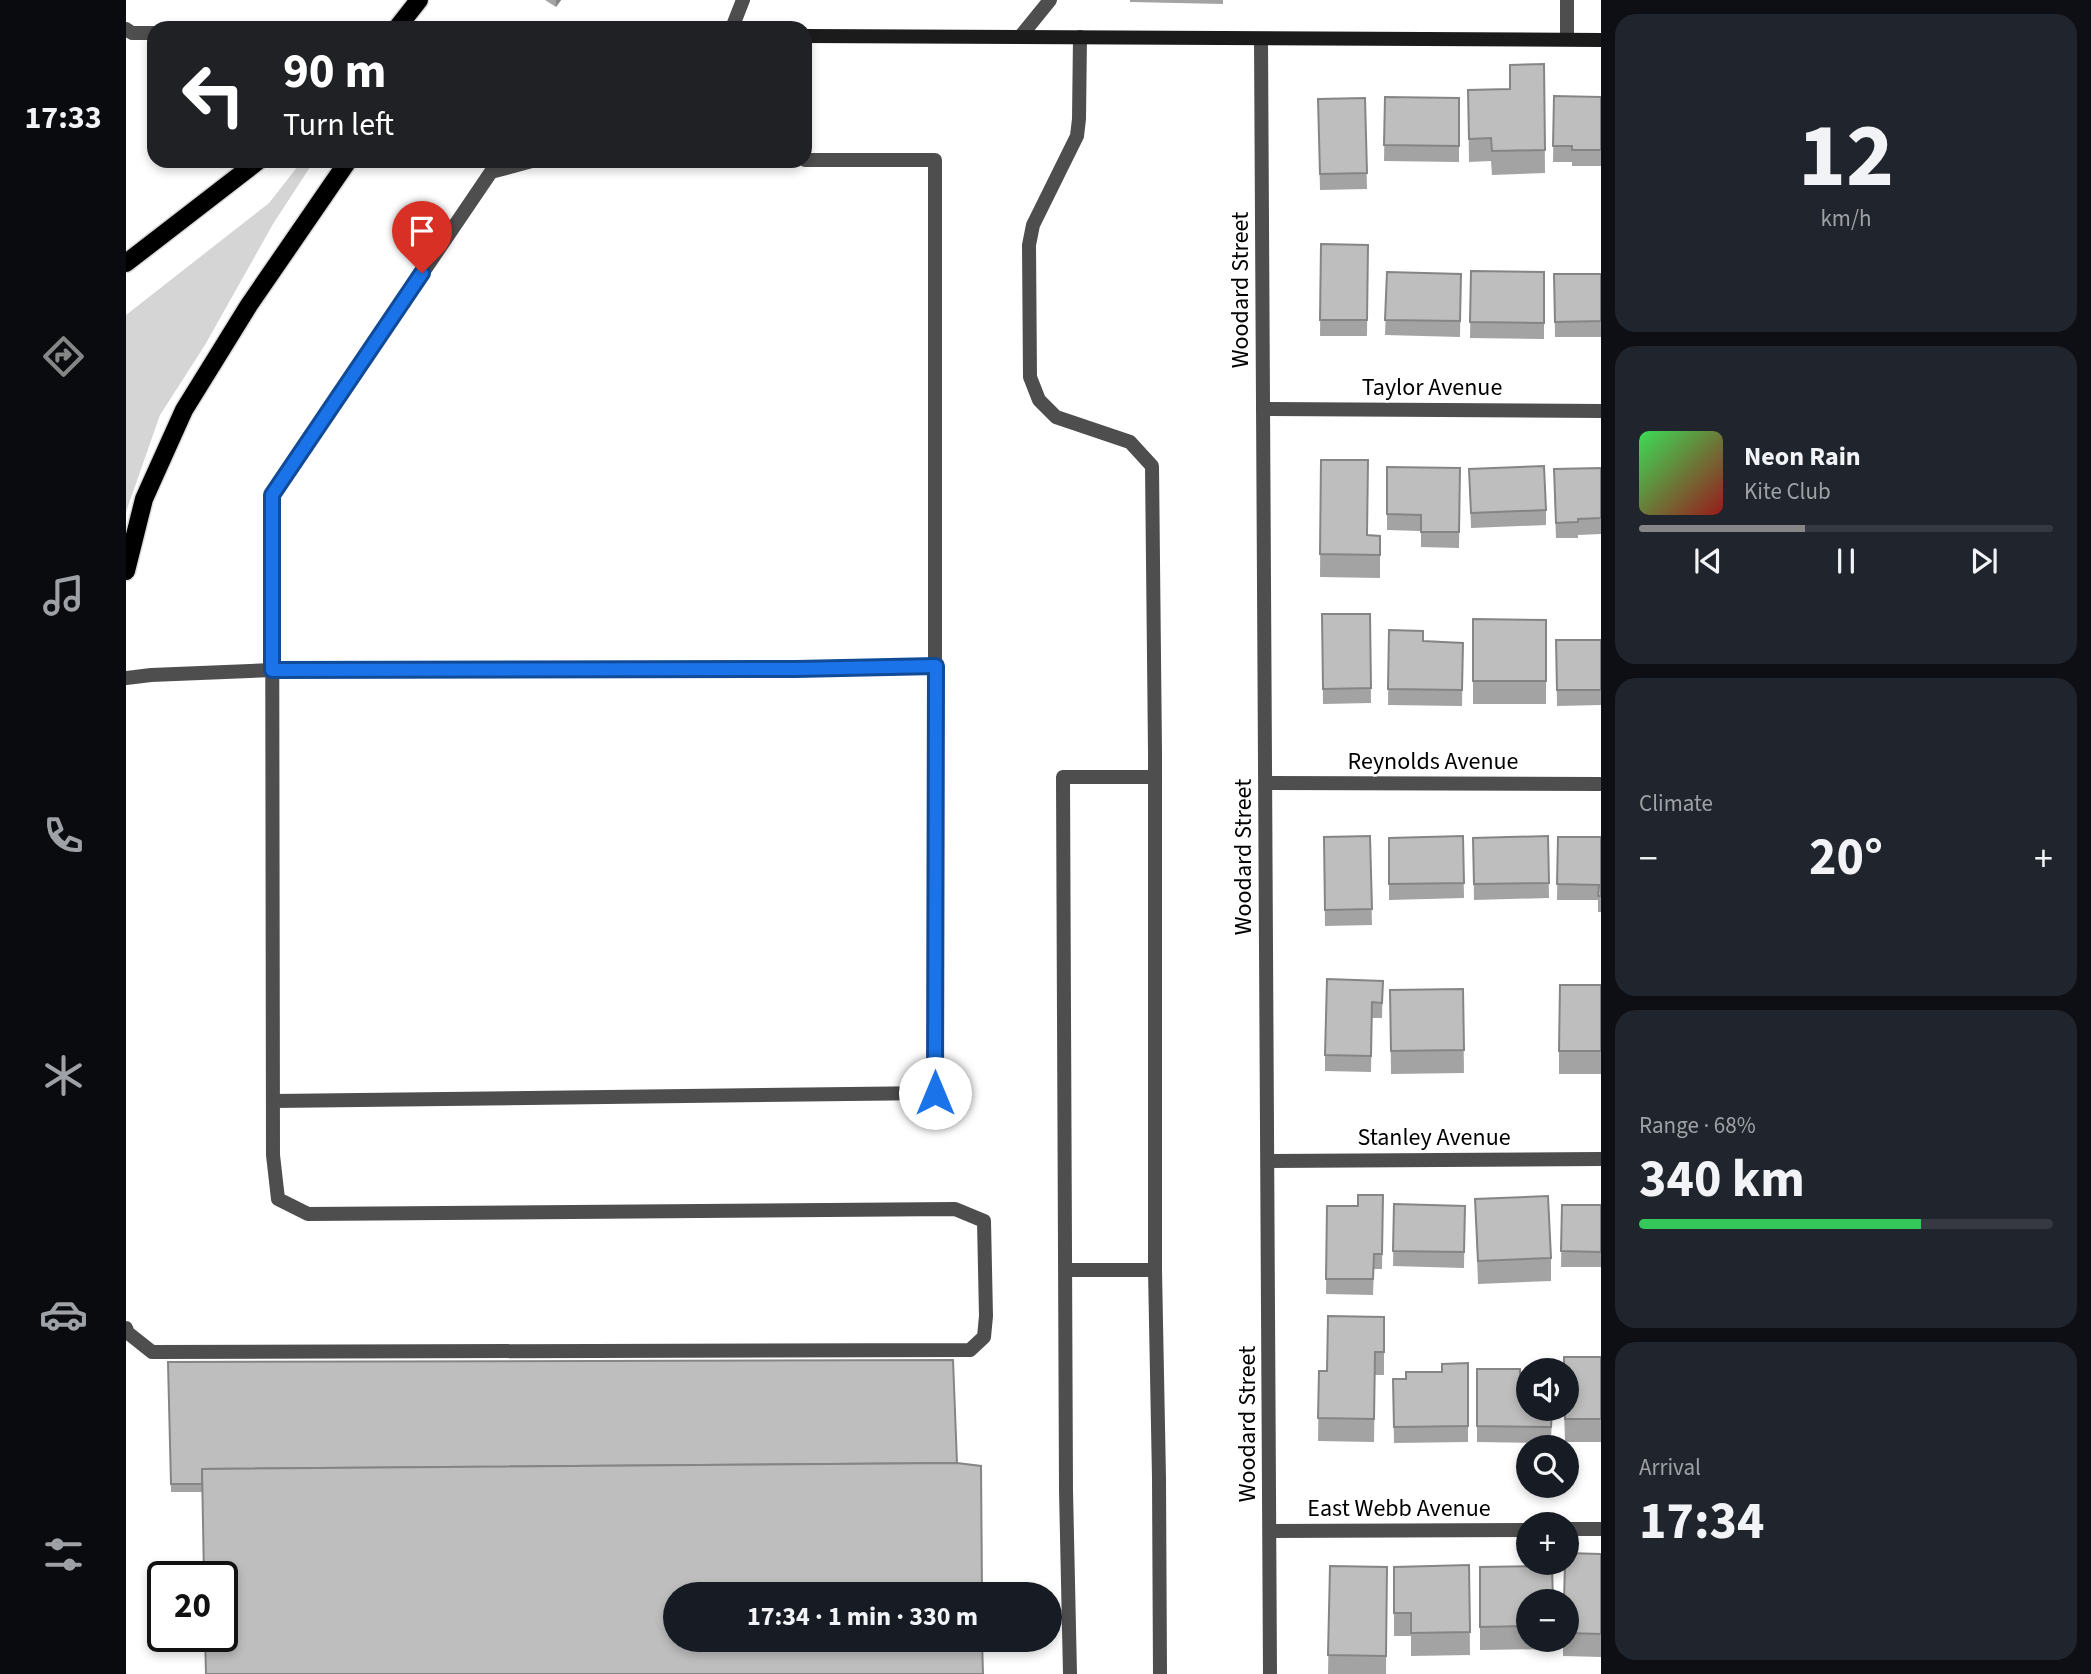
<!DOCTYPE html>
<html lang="en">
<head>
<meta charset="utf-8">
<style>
  :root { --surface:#171b24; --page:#20242c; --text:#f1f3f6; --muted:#9ea1a6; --line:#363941; --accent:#858687 }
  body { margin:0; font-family:"Source Sans 3",sans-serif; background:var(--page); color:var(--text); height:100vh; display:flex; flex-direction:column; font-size:26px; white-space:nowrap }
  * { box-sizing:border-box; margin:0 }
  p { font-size:23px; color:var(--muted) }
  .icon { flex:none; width:38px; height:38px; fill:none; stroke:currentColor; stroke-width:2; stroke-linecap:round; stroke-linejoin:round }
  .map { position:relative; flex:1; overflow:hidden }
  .side { display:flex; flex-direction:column; gap:14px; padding:14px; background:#0d0f14; width:490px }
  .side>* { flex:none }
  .guide { position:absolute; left:21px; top:21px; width:665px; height:147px; border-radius:21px; box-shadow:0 4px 10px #0003; background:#202124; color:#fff; overflow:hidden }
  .tools { position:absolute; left:1390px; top:1358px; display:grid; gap:14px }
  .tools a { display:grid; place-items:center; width:63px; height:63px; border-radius:50%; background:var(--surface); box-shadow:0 4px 10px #0003; font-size:35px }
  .speed { position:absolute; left:21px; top:1561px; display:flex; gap:14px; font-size:35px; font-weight:700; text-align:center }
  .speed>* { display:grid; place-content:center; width:91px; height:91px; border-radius:50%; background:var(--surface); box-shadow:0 4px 10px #0003; line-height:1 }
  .speed .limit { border:4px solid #111; border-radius:10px; background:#fff; color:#111 }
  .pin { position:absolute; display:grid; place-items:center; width:60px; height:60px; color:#fff; margin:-72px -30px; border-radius:50% 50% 50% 0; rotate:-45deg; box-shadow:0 0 7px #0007 }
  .pin .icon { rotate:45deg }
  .me { position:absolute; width:77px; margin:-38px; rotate:0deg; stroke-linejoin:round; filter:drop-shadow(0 0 5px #0008) }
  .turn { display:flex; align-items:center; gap:24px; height:147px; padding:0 21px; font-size:32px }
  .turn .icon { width:91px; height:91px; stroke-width:2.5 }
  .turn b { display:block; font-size:49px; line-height:60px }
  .big { font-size:52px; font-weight:700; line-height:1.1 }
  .side .tile { flex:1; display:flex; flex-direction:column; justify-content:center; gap:10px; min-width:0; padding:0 24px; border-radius:21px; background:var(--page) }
  .side .dial { align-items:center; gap:0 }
  .dial b { font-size:91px; line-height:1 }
  .song { display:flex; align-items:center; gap:21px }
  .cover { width:84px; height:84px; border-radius:10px; background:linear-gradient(135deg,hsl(130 70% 55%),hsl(0 70% 35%)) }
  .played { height:7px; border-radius:4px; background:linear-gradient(90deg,var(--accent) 40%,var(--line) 40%) }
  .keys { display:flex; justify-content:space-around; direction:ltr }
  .heat { display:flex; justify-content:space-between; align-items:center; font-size:38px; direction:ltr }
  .charge { height:10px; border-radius:5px; background:linear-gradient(90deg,#34c759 68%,var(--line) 0) }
  .trip { position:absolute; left:537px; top:1582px; width:399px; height:70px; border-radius:35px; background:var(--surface); box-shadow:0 4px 10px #0003; font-weight:700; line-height:70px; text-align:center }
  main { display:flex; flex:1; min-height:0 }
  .dock { display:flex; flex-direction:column; width:126px; justify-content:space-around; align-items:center; background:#090b0e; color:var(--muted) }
  .dock .icon { width:49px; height:49px }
  .dock .active { color:var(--accent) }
  .dock b { font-size:32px; color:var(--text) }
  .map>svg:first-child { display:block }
</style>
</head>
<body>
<main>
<nav class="dock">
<b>17:33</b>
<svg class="icon active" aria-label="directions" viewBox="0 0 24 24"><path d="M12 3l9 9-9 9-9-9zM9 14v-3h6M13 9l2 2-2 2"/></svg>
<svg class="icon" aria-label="music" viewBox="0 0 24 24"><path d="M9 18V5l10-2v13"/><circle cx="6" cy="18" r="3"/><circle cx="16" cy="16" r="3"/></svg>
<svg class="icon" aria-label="phone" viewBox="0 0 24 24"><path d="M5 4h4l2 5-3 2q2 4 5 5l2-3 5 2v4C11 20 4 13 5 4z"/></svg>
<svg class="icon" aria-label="climate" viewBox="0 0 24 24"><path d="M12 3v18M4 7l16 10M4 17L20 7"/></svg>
<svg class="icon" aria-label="car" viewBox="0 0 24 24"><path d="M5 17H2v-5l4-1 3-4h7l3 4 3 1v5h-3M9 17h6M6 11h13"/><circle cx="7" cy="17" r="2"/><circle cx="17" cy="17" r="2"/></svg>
<svg class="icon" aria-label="filters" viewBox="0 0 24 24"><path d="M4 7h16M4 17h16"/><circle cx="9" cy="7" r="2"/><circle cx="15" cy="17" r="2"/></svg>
</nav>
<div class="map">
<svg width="1475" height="1674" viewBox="0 0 1475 1674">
  <rect width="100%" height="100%" fill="#fff"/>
  <!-- green -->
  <path fill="#d5d5d5" d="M 176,161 L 188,161 L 147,224 L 79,345 L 34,415 L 0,512 L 0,315 L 143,203 Z"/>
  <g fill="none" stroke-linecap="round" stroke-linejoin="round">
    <!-- primary casing -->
    <g stroke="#dbdbdb" stroke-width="21">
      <g id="primary">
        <path d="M 271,28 L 293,0"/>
        <path d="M 0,263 L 132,161"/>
        <path d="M 0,571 L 18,499 L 58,410 L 123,305 L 222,161"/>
      </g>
    </g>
    <!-- lane -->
    <g stroke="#4e4e4e" stroke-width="14">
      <path d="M 606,28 L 617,0"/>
      <path d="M 0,29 L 6,33 L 28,33"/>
      <path d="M 954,37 L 953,119 L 951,136 L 907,225 L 903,245 L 904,377 L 913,400 L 930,417 L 1004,442 L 1026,466 L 1029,751 L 1029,1270 L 1033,1478 L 1034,1674"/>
      <path d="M 0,678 L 25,675 L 146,670 L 670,669 L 810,666"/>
      <path d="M 147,1101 L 809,1093 L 809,160 L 679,160"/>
      <path d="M 941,1270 L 1029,1270"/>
      <path d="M 0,1328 L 2,1333 L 26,1352 L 844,1350 L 858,1337 L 860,1316 L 858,1221 L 829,1209 L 182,1214 L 152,1199 L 147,1155 L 146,495 L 365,172 L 406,161"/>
      <path d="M 944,1674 L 940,1490 L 937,777 L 1028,777"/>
    </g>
    <!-- street -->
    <g stroke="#4e4e4e" stroke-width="14">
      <path d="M 894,37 L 924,0"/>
      <path d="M 1441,38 L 1441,0"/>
      <path d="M 1135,39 L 1144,1674"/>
      <path d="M 1137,409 L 1475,411"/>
      <path d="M 1140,783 L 1475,784"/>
      <path d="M 1142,1161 L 1475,1159"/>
      <path d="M 1440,1529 L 1475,1529"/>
      <path d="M 1144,1531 L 1402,1530"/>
    </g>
    <!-- secondary -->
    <path stroke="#1b1b1b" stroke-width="14" d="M 679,36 L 1475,40"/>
    <!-- primary -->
    <use href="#primary" stroke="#000" stroke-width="18"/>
  </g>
  <!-- wall -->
  <g fill="#a3a3a3">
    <path d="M 419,0 L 435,0 L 430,7 Z"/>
    <path d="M 1004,0 L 1097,0 L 1097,4 L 1004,2 Z"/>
    <path d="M 1418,64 L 1419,173 L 1366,175 L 1365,161 L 1343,162 L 1342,90 L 1384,89 Z"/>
    <path d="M 1428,96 L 1475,97 L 1475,166 L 1446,166 L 1446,162 L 1427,162 Z"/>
    <path d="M 1259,97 L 1333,98 L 1333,162 L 1258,161 Z"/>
    <path d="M 1239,98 L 1241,189 L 1194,190 L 1192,99 Z"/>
    <path d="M 1195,244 L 1242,245 L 1241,336 L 1194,336 Z"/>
    <path d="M 1345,271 L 1418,272 L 1418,339 L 1344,338 Z"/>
    <path d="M 1261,272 L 1335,274 L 1334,337 L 1259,335 Z"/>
    <path d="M 1428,274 L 1475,274 L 1475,337 L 1429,337 Z"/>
    <path d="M 1195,460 L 1242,535 L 1254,536 L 1254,578 L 1194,577 Z"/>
    <path d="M 1261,467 L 1334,468 L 1333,548 L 1295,547 L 1295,531 L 1261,530 Z"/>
    <path d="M 1475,468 L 1475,534 L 1452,535 L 1452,538 L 1430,538 L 1428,485 Z"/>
    <path d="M 1343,469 L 1420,510 L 1420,525 L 1345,528 Z"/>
    <path d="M 1196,614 L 1244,614 L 1245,703 L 1197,704 Z"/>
    <path d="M 1347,619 L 1420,620 L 1420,704 L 1347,704 Z"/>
    <path d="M 1263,630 L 1297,641 L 1337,643 L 1336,706 L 1262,705 Z"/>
    <path d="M 1430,640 L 1475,640 L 1475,705 L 1431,706 Z"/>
    <path d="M 1244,836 L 1246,925 L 1199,926 L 1198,837 Z"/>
    <path d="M 1337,836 L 1338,898 L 1263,900 L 1263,838 Z"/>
    <path d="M 1422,836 L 1423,898 L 1348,900 L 1347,838 Z"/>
    <path d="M 1432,837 L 1475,837 L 1475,912 L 1472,912 L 1472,900 L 1431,900 Z"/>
    <path d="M 1257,981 L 1256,1018 L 1246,1018 L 1245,1072 L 1199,1071 L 1199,1055 Z"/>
    <path d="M 1475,985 L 1475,1074 L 1433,1074 L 1433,1051 Z"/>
    <path d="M 1337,989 L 1338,1073 L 1265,1074 L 1264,990 Z"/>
    <path d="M 1257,1195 L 1256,1269 L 1248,1269 L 1247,1295 L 1200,1294 L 1201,1206 L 1232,1206 Z"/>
    <path d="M 1349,1199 L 1425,1258 L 1425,1281 L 1352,1284 Z"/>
    <path d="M 1268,1204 L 1339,1206 L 1338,1268 L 1267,1266 Z"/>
    <path d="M 1436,1205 L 1475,1205 L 1475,1267 L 1435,1267 Z"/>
    <path d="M 1258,1317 L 1258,1375 L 1249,1375 L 1248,1442 L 1192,1441 L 1193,1371 L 1201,1371 Z"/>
    <path d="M 1475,1357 L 1475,1442 L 1439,1442 L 1438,1409 Z"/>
    <path d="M 827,1360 L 76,1492 L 45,1492 L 42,1362 Z"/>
    <path d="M 1342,1363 L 1342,1442 L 1268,1443 L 1267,1379 L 1280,1379 L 1316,1372 Z"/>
    <path d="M 1351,1369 L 1394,1380 L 1426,1409 L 1425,1443 L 1351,1442 Z"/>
    <path d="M 1475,1554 L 1475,1657 L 1437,1656 L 1437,1640 L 1440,1640 L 1440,1601 Z"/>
    <path d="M 1343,1565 L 1344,1655 L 1285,1656 L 1285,1636 L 1268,1636 L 1268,1567 Z"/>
    <path d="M 1204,1566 L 1261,1567 L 1260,1674 L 1202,1674 Z"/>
    <path d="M 1354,1567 L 1402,1601 L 1402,1640 L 1427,1640 L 1427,1649 L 1354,1650 Z"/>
  </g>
  <!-- shaded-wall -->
  <path fill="#858585" d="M 430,0 L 435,0 L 430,7 Z"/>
  <!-- building -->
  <g fill="#bebebe" stroke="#858585" stroke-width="2">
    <path d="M 1418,64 L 1419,150 L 1366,151 L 1365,138 L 1343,139 L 1342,90 L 1384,89 L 1384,65 Z"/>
    <path d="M 1428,96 L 1475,97 L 1475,150 L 1446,150 L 1446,146 L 1427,146 Z"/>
    <path d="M 1259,97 L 1333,98 L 1333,146 L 1258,145 Z"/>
    <path d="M 1239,98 L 1241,173 L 1194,174 L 1192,99 Z"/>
    <path d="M 1195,244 L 1242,245 L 1241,320 L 1194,320 Z"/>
    <path d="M 1345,271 L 1418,272 L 1418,323 L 1344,322 Z"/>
    <path d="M 1261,272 L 1335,274 L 1334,321 L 1259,320 Z"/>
    <path d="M 1428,274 L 1475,274 L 1475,321 L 1429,322 Z"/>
    <path d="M 1195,460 L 1242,460 L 1241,535 L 1254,536 L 1254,555 L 1194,554 Z"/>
    <path d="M 1418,466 L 1420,510 L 1345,513 L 1343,469 Z"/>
    <path d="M 1261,467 L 1334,468 L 1333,532 L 1295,532 L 1295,515 L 1261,514 Z"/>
    <path d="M 1475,468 L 1475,518 L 1452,519 L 1452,522 L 1430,523 L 1428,469 Z"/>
    <path d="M 1196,614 L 1244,614 L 1245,688 L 1197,689 Z"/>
    <path d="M 1347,619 L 1420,620 L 1420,681 L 1347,681 Z"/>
    <path d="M 1263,630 L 1297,631 L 1297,641 L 1337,643 L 1336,690 L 1262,689 Z"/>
    <path d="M 1430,640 L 1475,640 L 1475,690 L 1431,690 Z"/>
    <path d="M 1244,836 L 1246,909 L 1199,910 L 1198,837 Z"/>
    <path d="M 1337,836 L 1338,883 L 1263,884 L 1263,838 Z"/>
    <path d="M 1422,836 L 1423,883 L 1348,884 L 1347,838 Z"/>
    <path d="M 1432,837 L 1475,837 L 1475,896 L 1472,896 L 1473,885 L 1431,884 Z"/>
    <path d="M 1201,979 L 1257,981 L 1256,1003 L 1246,1002 L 1245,1056 L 1199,1055 Z"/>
    <path d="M 1434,985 L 1475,985 L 1475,1051 L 1433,1051 Z"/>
    <path d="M 1337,989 L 1338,1050 L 1265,1051 L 1264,990 Z"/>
    <path d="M 1232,1195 L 1257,1195 L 1256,1254 L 1248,1254 L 1247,1279 L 1200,1279 L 1201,1206 L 1232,1206 Z"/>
    <path d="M 1422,1196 L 1425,1258 L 1352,1261 L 1349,1199 Z"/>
    <path d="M 1268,1204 L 1339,1206 L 1338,1252 L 1267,1251 Z"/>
    <path d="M 1436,1205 L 1475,1205 L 1475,1252 L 1435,1251 Z"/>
    <path d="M 1202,1316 L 1258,1317 L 1258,1352 L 1249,1352 L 1248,1419 L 1192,1418 L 1193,1371 L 1201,1371 Z"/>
    <path d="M 1438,1357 L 1475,1357 L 1475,1419 L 1439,1419 L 1439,1409 L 1440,1409 L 1440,1370 L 1438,1370 Z"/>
    <path d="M 827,1360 L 831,1463 L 76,1469 L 76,1484 L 45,1484 L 42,1362 Z"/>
    <path d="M 1342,1363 L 1342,1426 L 1268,1427 L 1267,1379 L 1280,1379 L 1280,1372 L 1316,1372 L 1316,1364 Z"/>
    <path d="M 1351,1369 L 1394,1369 L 1394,1380 L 1402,1380 L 1402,1409 L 1426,1409 L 1425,1427 L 1351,1426 Z"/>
    <path d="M 831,1463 L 855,1466 L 856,1594 L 550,1594 L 550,1640 L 856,1640 L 857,1674 L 80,1674 L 79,1636 L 96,1636 L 96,1577 L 78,1577 L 76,1469 Z"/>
    <path d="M 1440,1553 L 1475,1554 L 1475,1634 L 1440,1633 L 1440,1601 L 1438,1601 L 1439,1563 L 1440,1563 Z"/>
    <path d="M 1343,1565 L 1344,1632 L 1285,1633 L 1285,1613 L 1268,1613 L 1268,1567 Z"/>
    <path d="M 1204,1566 L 1261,1567 L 1260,1656 L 1202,1655 Z"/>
    <path d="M 1426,1566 L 1427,1601 L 1402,1601 L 1402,1626 L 1354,1627 L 1354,1567 Z"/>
  </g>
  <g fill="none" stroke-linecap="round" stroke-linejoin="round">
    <!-- route casing -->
    <g stroke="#114b97" stroke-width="18">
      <path id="route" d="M 296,273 L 146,495 L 146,670 L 670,669 L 810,666 L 809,1093"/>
    </g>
    <!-- route -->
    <use href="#route" stroke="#1a73e8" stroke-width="12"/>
  </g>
  <g text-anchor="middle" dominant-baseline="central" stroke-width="5" stroke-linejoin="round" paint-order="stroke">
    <!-- street labels -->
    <g font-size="24" fill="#000" stroke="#fff">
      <text transform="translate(1114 290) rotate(-90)">Woodard Street</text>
      <text x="1306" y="387">Taylor Avenue</text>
      <text x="1307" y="761">Reynolds Avenue</text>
      <text transform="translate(1117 857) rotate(-90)">Woodard Street</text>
      <text x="1308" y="1137">Stanley Avenue</text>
      <text transform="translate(1121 1424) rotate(-90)">Woodard Street</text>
      <text x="1273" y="1508">East Webb Avenue</text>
    </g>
  </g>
</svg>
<div class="tools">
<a><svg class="icon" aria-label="sound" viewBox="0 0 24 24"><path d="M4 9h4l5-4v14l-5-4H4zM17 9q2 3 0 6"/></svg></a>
<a><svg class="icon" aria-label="search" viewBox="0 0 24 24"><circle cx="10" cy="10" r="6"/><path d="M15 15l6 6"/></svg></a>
<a>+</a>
<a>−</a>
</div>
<div class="speed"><div class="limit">20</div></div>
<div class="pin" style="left:296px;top:273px;background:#d93025"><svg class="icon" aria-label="arrive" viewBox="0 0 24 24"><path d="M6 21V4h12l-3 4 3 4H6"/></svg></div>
<svg class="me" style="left:809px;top:1093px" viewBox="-20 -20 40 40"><circle r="19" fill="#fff"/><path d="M0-13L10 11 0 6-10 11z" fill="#1a73e8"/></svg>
<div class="trip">17:34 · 1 min · 330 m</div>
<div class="guide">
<div class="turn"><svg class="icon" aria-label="left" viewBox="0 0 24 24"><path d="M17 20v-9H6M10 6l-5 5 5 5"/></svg><div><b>90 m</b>Turn left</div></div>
</div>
</div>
<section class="side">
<div class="tile dial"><b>12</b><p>km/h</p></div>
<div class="tile">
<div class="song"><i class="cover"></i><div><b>Neon Rain</b><p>Kite Club</p></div></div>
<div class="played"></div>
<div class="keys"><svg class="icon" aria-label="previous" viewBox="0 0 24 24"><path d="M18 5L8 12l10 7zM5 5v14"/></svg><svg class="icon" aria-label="pause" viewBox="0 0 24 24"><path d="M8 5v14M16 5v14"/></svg><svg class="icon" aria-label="next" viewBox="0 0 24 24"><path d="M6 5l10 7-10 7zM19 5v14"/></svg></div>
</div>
<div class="tile"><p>Climate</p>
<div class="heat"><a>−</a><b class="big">20°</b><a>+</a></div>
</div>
<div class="tile"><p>Range · 68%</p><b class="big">340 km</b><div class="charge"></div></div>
<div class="tile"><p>Arrival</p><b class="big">17:34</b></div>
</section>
</main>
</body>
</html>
